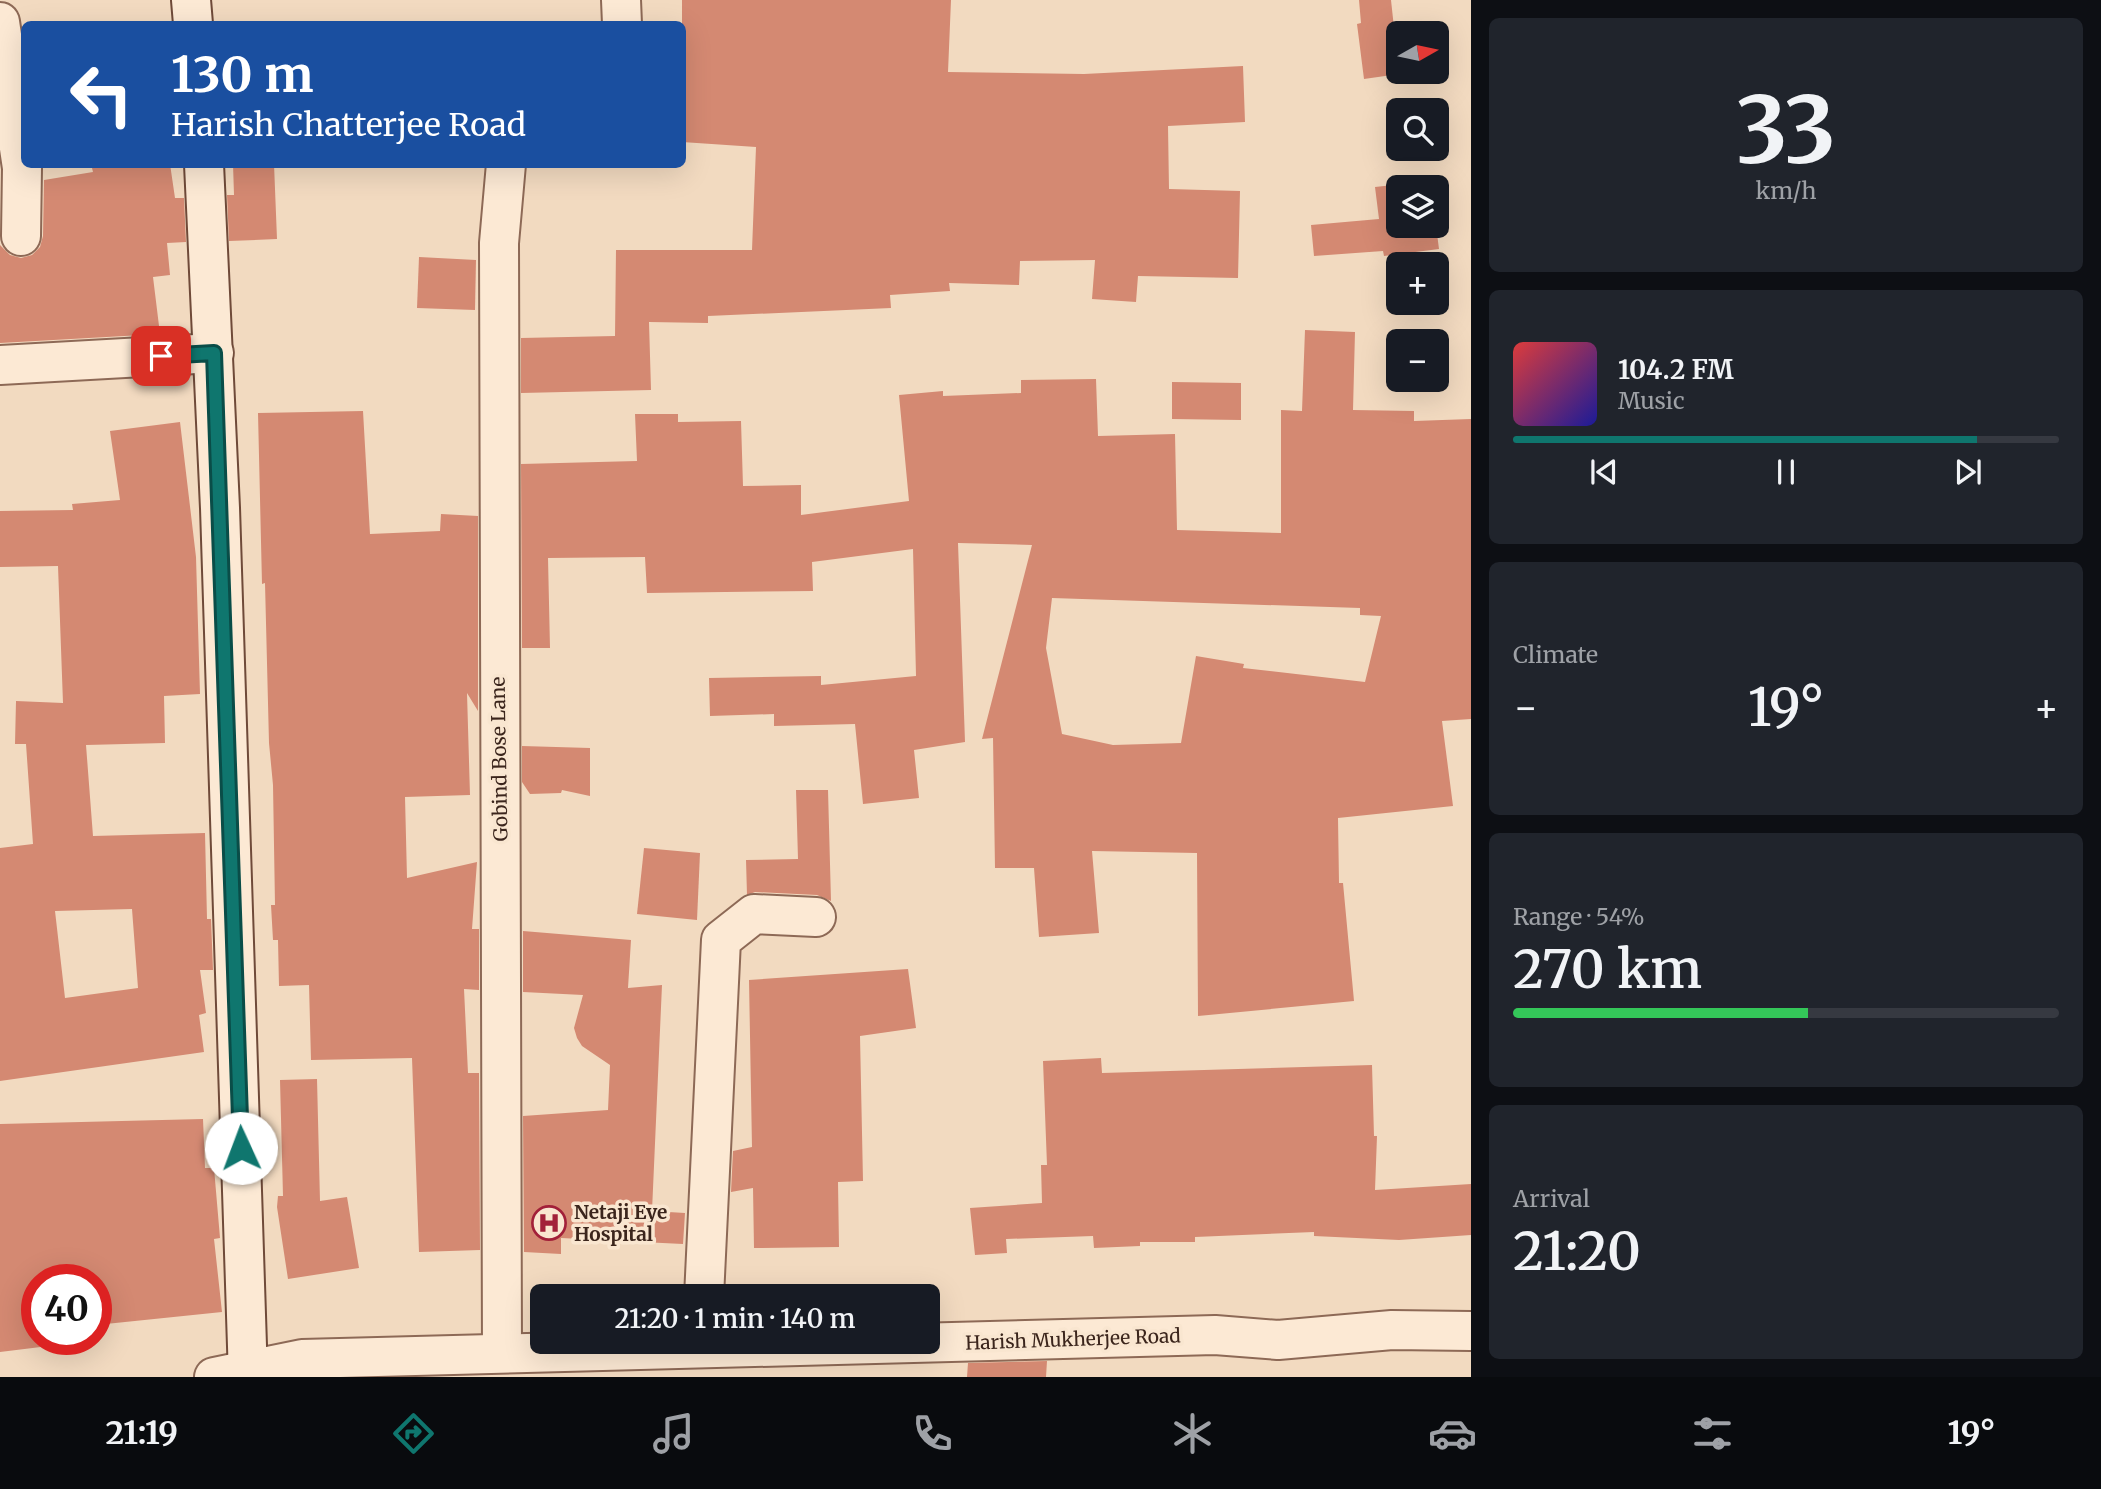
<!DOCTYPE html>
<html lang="en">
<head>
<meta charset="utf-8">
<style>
  :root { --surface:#171b24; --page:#20242c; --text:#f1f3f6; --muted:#9ea1a6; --line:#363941; --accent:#0f766e }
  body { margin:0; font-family:Merriweather,serif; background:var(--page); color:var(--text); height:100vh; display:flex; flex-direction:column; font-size:26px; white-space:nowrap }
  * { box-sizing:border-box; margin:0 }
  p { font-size:23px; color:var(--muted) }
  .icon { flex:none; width:38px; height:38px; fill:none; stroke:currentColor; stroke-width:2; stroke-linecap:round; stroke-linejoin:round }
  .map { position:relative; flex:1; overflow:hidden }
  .sheet { display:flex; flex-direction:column; gap:18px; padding:18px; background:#0d0f14; width:630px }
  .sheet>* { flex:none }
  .top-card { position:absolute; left:21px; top:21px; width:665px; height:147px; border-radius:10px; box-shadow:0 7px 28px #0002; background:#1a4fa0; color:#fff; overflow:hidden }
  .needle { width:46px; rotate:81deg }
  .tools { position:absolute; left:1386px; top:21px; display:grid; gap:14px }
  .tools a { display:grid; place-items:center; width:63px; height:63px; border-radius:10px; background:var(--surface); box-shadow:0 7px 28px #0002; font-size:35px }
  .speed { position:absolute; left:21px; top:1264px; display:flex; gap:14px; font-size:35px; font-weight:700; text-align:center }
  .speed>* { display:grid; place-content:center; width:91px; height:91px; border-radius:50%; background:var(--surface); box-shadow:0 7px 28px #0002; line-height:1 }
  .speed .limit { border:10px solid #d22; background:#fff; color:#111 }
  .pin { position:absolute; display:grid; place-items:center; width:60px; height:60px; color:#fff; margin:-30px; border-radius:14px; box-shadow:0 4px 10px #0006 }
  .me { position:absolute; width:77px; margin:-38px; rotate:358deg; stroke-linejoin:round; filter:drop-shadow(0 0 5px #0008) }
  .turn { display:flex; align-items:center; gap:24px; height:147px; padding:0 35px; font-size:32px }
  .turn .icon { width:91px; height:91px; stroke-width:2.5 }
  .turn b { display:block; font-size:49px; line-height:60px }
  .big { font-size:52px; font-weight:600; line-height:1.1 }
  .sheet .card { flex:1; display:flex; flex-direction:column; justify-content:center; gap:10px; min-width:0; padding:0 24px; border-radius:10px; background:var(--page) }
  .sheet .dial { align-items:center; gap:0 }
  .dial b { font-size:91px; line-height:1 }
  .song { display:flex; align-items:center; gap:21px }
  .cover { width:84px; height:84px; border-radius:10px; background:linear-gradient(135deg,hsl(0 70% 55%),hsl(240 70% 35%)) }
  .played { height:7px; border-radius:4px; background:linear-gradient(90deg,var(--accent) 85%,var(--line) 85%) }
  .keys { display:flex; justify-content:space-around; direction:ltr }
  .heat { display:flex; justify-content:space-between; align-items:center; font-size:38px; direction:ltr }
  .charge { height:10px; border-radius:5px; background:linear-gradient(90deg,#34c759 54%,var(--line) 0) }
  .trip { position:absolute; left:530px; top:1284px; width:410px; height:70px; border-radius:10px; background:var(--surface); box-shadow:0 7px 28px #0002; font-weight:600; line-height:70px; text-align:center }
  .dock { display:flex; height:112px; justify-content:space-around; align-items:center; background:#090b0e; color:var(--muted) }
  .dock .icon { width:49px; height:49px }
  .dock .current { color:var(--accent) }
  .dock b { font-size:32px; color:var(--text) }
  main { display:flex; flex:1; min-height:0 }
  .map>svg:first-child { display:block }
</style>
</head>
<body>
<main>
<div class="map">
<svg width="1471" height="1377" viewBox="0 0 1471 1377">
  <rect width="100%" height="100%" fill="#f2dac0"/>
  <!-- building -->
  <g fill="#d48972" fill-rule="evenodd">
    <path d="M 682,0 L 951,0 L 948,72 L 1084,74 L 1243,66 L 1245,122 L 1168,126 L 1169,189 L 1240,191 L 1238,278 L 1138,276 L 1136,302 L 1092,299 L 1095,260 L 1020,261 L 1019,285 L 949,283 L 950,291 L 890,295 L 891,308 L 708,316 L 708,323 L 649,322 L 651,390 L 521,393 L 521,338 L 615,336 L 616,250 L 752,250 L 756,147 L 682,142 Z"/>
    <path d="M 1359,0 L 1391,0 L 1399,74 L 1364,79 L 1357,24 L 1361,23 Z"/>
    <path d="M 91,164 L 170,164 L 175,198 L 184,198 L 186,242 L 167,243 L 170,275 L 153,277 L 160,334 L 0,343 L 0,245 L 10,255 L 21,258 L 32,255 L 40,247 L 43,236 L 44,180 L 93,172 Z"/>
    <path d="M 233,164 L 274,164 L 277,239 L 229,241 L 227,195 L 234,195 Z"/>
    <path d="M 1430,181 L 1431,187 L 1398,187 L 1398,226 L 1436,226 L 1439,249 L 1384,256 L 1383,251 L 1314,256 L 1311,225 L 1379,219 L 1375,187 Z"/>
    <path d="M 419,257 L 476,260 L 475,310 L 417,308 Z"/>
    <path d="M 1305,330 L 1355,332 L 1353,410 L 1414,411 L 1414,421 L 1471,419 L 1471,719 L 1442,721 L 1453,806 L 1338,818 L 1339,883 L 1343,883 L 1354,1001 L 1198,1016 L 1197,853 L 1092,851 L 1099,933 L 1039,937 L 1034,868 L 995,868 L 993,738 L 982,739 L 1032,545 L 958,543 L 965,742 L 914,750 L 919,798 L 863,804 L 855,724 L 774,726 L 774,714 L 710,716 L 709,678 L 821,676 L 821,685 L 916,676 L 913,549 L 812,562 L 813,591 L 647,593 L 645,557 L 548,558 L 550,648 L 522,648 L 521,464 L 637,461 L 635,414 L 678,414 L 678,422 L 741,421 L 743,486 L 801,485 L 801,515 L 909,501 L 899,395 L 943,391 L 943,396 L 1021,393 L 1021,380 L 1096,379 L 1098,436 L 1175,434 L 1177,530 L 1281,533 L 1281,410 L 1302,411 ZM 1052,598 L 1360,608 L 1360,615 L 1381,616 L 1365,682 L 1243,668 L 1244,664 L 1196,656 L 1181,743 L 1113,745 L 1062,734 L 1046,648 Z"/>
    <path d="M 1172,382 L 1241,383 L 1241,420 L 1172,419 Z"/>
    <path d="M 363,411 L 370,534 L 440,531 L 441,514 L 478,516 L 478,711 L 467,693 L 470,795 L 405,797 L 407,878 L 477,862 L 472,929 L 479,929 L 479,990 L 464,989 L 468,1073 L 479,1073 L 480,1250 L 419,1252 L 412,1058 L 311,1060 L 309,985 L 279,986 L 278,940 L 273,940 L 271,905 L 275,905 L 273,785 L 269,743 L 265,583 L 262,584 L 258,413 Z"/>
    <path d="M 180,422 L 196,557 L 200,694 L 164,696 L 165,743 L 86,745 L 93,836 L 205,833 L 207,919 L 211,919 L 213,970 L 200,970 L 206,1013 L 199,1015 L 204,1052 L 0,1081 L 0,848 L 33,844 L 26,744 L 15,744 L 16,701 L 63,703 L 58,566 L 0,567 L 0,511 L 73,510 L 72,504 L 120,500 L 110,431 ZM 132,909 L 138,988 L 65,998 L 55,911 Z"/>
    <path d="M 522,746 L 590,748 L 590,796 L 562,790 L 561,793 L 530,794 L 522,782 Z"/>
    <path d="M 796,790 L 828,790 L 831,901 L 817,895 L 755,892 L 747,895 L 746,860 L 798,859 Z"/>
    <path d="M 644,848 L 700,853 L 697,920 L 637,914 Z"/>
    <path d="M 523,931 L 631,940 L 628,988 L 662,985 L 652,1211 L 685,1213 L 683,1244 L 561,1238 L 561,1254 L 524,1252 L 523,1116 L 608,1110 L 610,1065 L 582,1046 L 577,1038 L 574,1028 L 583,995 L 523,992 Z"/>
    <path d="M 908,969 L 916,1028 L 860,1036 L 863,1181 L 838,1182 L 839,1247 L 754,1248 L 753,1188 L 731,1192 L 733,1151 L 752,1147 L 749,980 Z"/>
    <path d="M 1101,1058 L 1102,1073 L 1372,1065 L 1374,1136 L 1377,1136 L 1375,1190 L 1471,1184 L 1471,1235 L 1399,1240 L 1314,1236 L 1314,1232 L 1195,1237 L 1195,1242 L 1140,1242 L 1140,1246 L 1094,1248 L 1093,1236 L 1006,1239 L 1007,1253 L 975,1255 L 970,1208 L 1042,1203 L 1041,1165 L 1047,1165 L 1043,1061 Z"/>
    <path d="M 317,1079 L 320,1201 L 347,1197 L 359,1268 L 288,1279 L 277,1207 L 278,1196 L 283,1196 L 280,1080 Z"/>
    <path d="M 203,1119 L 205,1168 L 214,1168 L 220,1238 L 214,1239 L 222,1312 L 96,1325 L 96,1279 L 37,1279 L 37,1339 L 56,1339 L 57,1345 L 0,1352 L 0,1124 Z"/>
    <path d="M 1047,1361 L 1046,1377 L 967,1377 L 968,1363 Z"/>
  </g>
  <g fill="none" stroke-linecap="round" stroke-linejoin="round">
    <!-- street casing -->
    <g stroke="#8d6956" stroke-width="42">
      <g id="street">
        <path d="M 621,0 L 622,24"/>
        <path d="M 0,22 L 22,168 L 21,236"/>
        <path d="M 0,365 L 214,353"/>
        <path d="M 704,1297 L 721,940 L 754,914 L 816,917"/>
        <path d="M 502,1353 L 499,243 L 506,164"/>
        <path d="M 214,1377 L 302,1359 L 1215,1335 L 1278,1340 L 1392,1330 L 1471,1331"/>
      </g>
    </g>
    <!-- secondary casing -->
    <g stroke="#6f4a39" stroke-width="42">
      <g id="secondary">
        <path d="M 191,0 L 193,24"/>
        <path d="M 204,164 L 220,508 L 248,1377"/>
      </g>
    </g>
    <!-- street -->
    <use href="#street" stroke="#fce9d4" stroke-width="38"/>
    <!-- secondary -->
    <use href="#secondary" stroke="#fce9d4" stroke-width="38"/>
  </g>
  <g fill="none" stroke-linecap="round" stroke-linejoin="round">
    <!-- route casing -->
    <g stroke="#0a4d48" stroke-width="18">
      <path id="route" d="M 161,356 L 214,353 L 241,1148"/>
    </g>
    <!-- route -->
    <use href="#route" stroke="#0f766e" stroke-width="12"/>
  </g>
  <!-- icons -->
  <defs>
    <g id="hospital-ring" transform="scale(1.75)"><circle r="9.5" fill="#f9e6d0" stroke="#a22039" stroke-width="1.5"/><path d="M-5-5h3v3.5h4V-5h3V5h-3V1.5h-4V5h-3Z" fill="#a22039"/></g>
  </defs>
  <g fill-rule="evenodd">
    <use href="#hospital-ring" x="549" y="1223"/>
  </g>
  <g text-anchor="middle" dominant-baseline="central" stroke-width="7" stroke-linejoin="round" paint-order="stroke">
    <!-- street labels -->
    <g font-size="19" fill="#3b251c" stroke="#f9e6d0">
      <text transform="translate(499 759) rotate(-91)">Gobind Bose Lane</text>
      <text transform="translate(1073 1339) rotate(-2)">Harish Mukherjee Road</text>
    </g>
    <!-- poi labels -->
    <g font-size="19" font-weight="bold" fill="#3b251c" stroke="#f9e6d0" text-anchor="start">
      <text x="574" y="1212">Netaji Eye<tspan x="574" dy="22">Hospital</tspan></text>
    </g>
  </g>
</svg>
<div class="tools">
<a><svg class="needle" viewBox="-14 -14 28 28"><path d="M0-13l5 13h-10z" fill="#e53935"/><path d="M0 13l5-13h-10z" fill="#9ea1a6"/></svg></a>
<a><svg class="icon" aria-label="search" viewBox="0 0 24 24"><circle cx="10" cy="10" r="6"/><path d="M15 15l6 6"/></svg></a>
<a><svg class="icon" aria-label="layers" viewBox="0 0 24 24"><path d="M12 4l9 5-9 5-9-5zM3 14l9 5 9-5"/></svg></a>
<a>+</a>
<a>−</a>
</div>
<div class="speed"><div class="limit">40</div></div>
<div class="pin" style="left:161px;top:356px;background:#d93025"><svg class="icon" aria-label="arrive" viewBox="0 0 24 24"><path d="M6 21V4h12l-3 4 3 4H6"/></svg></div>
<svg class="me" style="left:241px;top:1148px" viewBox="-20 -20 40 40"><circle r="19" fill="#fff"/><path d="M0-13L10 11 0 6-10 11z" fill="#0f766e"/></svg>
<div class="trip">21:20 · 1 min · 140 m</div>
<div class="top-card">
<div class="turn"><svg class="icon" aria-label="left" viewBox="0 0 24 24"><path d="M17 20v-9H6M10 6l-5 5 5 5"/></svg><div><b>130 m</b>Harish Chatterjee Road</div></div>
</div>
</div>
<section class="sheet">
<div class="card dial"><b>33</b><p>km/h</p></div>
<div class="card">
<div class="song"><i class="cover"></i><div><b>104.2 FM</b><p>Music</p></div></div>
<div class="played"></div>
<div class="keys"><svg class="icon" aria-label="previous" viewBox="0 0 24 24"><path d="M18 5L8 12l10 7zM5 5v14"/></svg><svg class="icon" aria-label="pause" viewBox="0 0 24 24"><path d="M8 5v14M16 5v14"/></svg><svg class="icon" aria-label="next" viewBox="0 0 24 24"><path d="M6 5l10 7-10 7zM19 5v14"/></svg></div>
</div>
<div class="card"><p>Climate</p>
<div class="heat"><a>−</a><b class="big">19°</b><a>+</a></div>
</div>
<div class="card"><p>Range · 54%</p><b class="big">270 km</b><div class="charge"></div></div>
<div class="card"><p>Arrival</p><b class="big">21:20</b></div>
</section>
</main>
<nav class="dock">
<b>21:19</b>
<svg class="icon current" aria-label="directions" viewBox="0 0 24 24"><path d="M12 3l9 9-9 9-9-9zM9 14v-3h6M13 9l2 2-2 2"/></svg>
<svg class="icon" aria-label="music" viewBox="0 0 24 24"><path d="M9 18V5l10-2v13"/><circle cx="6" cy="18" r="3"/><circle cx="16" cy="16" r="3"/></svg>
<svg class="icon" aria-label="phone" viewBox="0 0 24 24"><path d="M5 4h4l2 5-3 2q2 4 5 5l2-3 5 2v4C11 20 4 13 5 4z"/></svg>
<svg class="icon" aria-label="climate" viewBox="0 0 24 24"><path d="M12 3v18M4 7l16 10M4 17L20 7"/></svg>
<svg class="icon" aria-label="car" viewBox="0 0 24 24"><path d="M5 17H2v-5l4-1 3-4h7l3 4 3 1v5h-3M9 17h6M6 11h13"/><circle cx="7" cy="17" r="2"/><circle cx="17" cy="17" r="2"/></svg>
<svg class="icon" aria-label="filters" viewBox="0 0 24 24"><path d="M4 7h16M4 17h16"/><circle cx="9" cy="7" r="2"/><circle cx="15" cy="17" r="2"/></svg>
<b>19°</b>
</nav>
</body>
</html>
